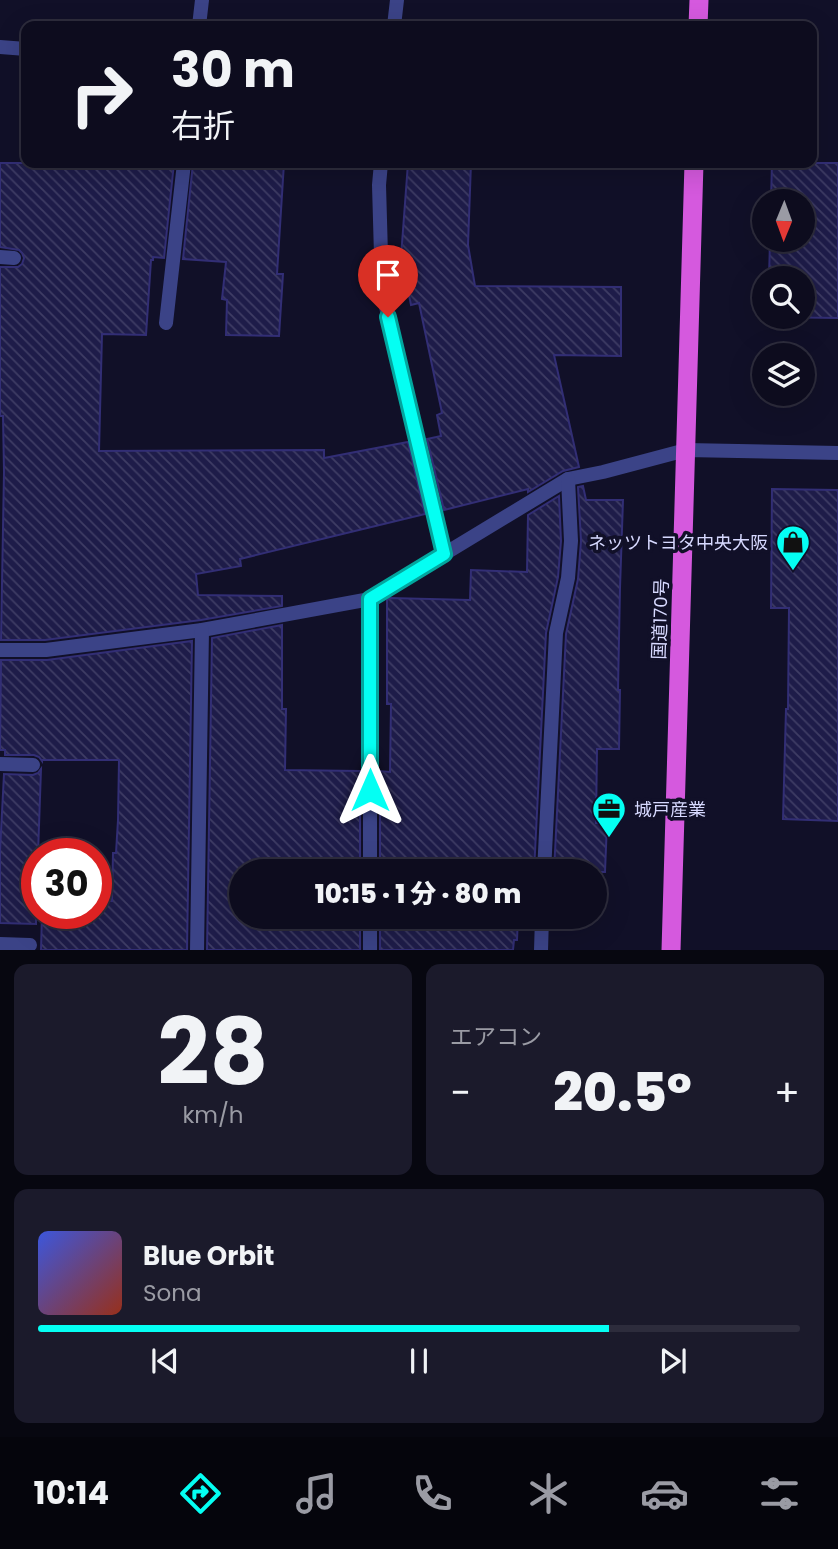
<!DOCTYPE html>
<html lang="ja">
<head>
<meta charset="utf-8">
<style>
  :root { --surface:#0d0c1e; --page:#1b1a2b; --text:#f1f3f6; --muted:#9a9ba4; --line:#2d2c3c; --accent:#04fff3 }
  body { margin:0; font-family:Poppins,"Noto Sans JP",sans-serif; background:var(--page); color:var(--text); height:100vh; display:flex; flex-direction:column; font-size:26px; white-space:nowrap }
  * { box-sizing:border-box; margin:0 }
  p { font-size:23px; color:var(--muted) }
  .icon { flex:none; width:38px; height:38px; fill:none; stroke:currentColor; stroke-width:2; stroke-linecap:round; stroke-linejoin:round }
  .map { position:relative; height:950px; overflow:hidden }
  .details { display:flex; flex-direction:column; gap:14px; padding:14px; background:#070710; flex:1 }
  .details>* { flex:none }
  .top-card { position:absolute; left:21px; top:21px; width:796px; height:147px; border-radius:14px; box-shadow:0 7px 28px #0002,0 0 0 2px var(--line); background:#0d0c1e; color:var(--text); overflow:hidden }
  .needle { width:46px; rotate:181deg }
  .fabs { position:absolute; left:752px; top:189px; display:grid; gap:14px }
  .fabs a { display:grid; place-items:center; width:63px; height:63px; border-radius:50%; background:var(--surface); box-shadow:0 7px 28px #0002,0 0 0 2px var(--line); font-size:35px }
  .speed { position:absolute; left:21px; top:838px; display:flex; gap:14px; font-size:35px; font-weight:700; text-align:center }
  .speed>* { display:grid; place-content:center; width:91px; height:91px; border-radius:50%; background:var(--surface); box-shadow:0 7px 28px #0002,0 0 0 2px var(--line); line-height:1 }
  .speed .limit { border:10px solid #d22; background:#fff; color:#111 }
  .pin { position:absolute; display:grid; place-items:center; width:60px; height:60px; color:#fff; margin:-72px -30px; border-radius:50% 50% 50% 0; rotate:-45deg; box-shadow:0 0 7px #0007 }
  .pin .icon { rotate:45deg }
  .me { position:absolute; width:77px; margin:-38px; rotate:0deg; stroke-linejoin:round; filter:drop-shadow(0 0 5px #0008) }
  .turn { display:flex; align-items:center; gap:24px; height:147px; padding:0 35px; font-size:32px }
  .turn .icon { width:91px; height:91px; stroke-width:2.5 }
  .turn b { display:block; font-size:49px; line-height:60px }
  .big { font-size:52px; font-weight:800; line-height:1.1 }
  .details .tile { flex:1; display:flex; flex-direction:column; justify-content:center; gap:10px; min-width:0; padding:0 24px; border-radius:14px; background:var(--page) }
  .details .dial { align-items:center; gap:0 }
  .dial b { font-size:91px; line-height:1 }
  .song { display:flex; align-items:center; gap:21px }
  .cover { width:84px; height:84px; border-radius:10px; background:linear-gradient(135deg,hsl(230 70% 55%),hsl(10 70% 35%)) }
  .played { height:7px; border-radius:4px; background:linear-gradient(90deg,var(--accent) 75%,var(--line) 75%) }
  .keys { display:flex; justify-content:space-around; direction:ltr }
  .heat { display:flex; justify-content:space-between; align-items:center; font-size:38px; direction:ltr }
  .details .tiles { flex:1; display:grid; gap:14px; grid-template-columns:1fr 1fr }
  .tile:last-child { grid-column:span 2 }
  .trip { position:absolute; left:229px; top:859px; width:378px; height:70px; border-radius:35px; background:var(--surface); box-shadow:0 7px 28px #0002,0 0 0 2px var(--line); font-weight:800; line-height:70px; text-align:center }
  .tab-bar { display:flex; height:112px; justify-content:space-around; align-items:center; background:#05050c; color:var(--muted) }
  .tab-bar .icon { width:49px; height:49px }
  .tab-bar .on { color:var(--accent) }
  .tab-bar b { font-size:32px; color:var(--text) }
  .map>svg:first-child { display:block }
</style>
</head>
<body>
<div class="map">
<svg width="838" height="951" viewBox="0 0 838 951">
  <defs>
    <pattern id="building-back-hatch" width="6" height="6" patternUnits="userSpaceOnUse" patternTransform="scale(1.75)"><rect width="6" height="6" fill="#1e1c49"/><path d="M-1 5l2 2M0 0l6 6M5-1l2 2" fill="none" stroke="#3e3c64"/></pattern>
  </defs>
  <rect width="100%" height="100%" fill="#111028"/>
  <!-- building -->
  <g fill="url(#building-back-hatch)" stroke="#322e75" stroke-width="2">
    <path d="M 0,163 L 174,163 L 164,258 L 153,257 L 153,260 L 151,260 L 146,335 L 102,334 L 99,451 L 324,450 L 324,458 L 408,442 L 425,514 L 240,559 L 241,566 L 196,574 L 198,595 L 282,596 L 282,606 L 201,620 L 45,640 L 1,640 L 4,472 L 3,416 L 0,416 L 0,267 L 18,267 L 22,264 L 24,258 L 22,253 L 19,250 L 0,247 Z"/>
    <path d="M 193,163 L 284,163 L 277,274 L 283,274 L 279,336 L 226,335 L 227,300 L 222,299 L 226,262 L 183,259 Z"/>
    <path d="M 408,163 L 471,163 L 468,245 L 475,286 L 621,287 L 621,356 L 554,355 L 579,467 L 563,471 L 528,492 L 528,489 L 444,510 L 427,439 L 441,436 L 437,415 L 442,413 L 419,303 L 411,305 L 401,257 Z"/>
    <path d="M 772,163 L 838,163 L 838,318 L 768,317 L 803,317 L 803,278 L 769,278 L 770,240 L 803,240 L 803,201 L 771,201 Z"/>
    <path d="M 583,486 L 586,500 L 623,500 L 620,588 L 618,690 L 620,690 L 619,749 L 597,749 L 596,823 L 607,823 L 605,872 L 554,872 L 566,634 L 578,579 L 581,541 L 578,487 Z"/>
    <path d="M 772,489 L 838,490 L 838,821 L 783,819 L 786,709 L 788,709 L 789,608 L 771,608 Z"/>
    <path d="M 559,496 L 561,541 L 558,577 L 546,633 L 534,872 L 380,872 L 380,771 L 390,772 L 391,704 L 387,704 L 387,600 L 390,598 L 470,600 L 471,570 L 527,572 L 528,515 Z"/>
    <path d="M 282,625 L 282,709 L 286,709 L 285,770 L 360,771 L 360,872 L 242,872 L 242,917 L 360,917 L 360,950 L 207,950 L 212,638 Z"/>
    <path d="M 192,641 L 187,950 L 41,950 L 42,914 L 96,914 L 96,901 L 112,901 L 113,853 L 116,853 L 118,820 L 119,760 L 42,760 L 42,761 L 39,757 L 34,755 L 5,755 L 5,750 L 0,750 L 1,660 L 47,660 Z"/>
    <path d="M 41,769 L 38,854 L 37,854 L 36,924 L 0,923 L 0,851 L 4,774 L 33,775 L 38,773 Z"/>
    <path d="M 380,917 L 518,917 L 517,940 L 514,940 L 513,950 L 380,950 Z"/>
  </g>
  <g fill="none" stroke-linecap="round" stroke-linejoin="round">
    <!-- service -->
    <g stroke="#3b4387" stroke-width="14">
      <path d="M 0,47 L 26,49"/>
      <path d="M 0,257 L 14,258"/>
    </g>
    <!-- minor -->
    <g stroke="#3b4387" stroke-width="14">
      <path d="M 199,26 L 202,0"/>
      <path d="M 394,26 L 397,0"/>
      <path d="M 381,163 L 379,185 L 382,290 L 444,554"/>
      <path d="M 166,323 L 184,163"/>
      <path d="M 370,599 L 370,872"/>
      <path d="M 0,650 L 46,650 L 202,630 L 370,599 L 568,479 L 603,472 L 686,450 L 838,453"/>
      <path d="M 0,764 L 33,765"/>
      <path d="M 544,872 L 556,633 L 568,578 L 571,541 L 568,479"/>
      <path d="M 370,917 L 370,951"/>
      <path d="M 0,944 L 30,945"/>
      <path d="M 197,951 L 202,630"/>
      <path d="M 541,951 L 542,917"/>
    </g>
    <!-- trunk -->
    <g stroke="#d559de" stroke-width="19">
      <path d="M 698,26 L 699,0"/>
      <path d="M 671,951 L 694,163"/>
    </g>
  </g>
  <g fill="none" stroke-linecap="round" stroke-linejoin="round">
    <!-- route casing -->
    <g stroke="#03a69e" stroke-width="18">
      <path id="route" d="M 370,790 L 370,599 L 444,554 L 388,317"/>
    </g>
    <!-- route -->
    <use href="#route" stroke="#04fff3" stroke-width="12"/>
  </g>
  <!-- icons -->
  <defs>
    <g id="shop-pin" transform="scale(1.75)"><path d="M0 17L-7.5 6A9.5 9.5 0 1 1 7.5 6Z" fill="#04fff3" stroke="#111028"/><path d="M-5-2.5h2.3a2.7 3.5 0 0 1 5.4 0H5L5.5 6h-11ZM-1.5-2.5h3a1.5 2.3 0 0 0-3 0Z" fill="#111"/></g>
    <g id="office-pin" transform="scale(1.75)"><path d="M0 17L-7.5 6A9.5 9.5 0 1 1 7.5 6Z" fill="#04fff3" stroke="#111028"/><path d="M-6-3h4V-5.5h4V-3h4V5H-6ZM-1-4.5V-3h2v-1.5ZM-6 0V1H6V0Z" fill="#111"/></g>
  </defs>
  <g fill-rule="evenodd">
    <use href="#shop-pin" x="793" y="542"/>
    <use href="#office-pin" x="609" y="809"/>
  </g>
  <g text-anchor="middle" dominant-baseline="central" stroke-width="7" stroke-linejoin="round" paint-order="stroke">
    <!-- poi labels -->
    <g font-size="18" fill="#d7d9ff" stroke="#111028" text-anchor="end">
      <text x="768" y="542">ネッツトヨタ中央大阪</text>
      <text x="634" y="809" text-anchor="start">城戸産業</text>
    </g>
    <!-- street labels -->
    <g font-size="18" fill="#d7d9ff" stroke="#111028">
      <text transform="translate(660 619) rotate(-88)">国道170号</text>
    </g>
  </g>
</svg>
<div class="fabs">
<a><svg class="needle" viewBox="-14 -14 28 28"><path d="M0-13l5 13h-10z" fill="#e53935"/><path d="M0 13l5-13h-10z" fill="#9a9ba4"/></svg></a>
<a><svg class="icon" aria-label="search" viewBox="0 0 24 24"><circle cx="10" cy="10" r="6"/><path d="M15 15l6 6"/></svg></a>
<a><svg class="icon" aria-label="layers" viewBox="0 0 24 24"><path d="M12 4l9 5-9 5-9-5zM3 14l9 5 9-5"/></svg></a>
</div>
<div class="speed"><div class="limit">30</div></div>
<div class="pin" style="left:388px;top:317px;background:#d93025"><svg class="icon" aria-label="arrive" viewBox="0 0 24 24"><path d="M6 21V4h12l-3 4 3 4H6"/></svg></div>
<svg class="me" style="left:370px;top:790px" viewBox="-20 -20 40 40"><path d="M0-17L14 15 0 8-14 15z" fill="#04fff3" stroke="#fff" stroke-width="4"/></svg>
<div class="trip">10:15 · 1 分 · 80 m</div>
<div class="top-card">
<div class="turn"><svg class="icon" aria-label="right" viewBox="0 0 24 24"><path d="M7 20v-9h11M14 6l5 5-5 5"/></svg><div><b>30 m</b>右折</div></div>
</div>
</div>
<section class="details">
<div class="tiles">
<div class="tile dial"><b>28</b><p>km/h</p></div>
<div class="tile"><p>エアコン</p>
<div class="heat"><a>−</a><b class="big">20.5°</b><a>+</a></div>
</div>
<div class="tile">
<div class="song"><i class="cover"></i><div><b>Blue Orbit</b><p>Sona</p></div></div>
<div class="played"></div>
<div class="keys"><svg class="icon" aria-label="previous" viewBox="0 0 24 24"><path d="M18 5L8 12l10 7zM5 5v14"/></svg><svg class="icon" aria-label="pause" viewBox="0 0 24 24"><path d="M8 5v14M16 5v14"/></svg><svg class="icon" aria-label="next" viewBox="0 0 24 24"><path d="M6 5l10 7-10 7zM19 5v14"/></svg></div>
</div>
</div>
</section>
<nav class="tab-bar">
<b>10:14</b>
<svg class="icon on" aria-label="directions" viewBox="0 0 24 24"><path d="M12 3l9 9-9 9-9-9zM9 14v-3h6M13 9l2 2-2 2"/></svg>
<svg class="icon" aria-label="music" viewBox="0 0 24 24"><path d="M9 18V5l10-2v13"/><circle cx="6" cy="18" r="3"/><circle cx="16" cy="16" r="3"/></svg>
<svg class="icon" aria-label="phone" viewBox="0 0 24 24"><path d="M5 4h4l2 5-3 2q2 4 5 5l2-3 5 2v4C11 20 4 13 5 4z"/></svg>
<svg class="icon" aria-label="climate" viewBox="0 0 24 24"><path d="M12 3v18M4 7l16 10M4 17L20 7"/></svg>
<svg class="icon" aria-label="car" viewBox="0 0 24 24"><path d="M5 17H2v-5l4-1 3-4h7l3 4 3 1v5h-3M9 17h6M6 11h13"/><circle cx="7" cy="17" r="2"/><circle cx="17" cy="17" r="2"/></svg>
<svg class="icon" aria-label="filters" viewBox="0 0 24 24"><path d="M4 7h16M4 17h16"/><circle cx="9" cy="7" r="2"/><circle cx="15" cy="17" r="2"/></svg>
</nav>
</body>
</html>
